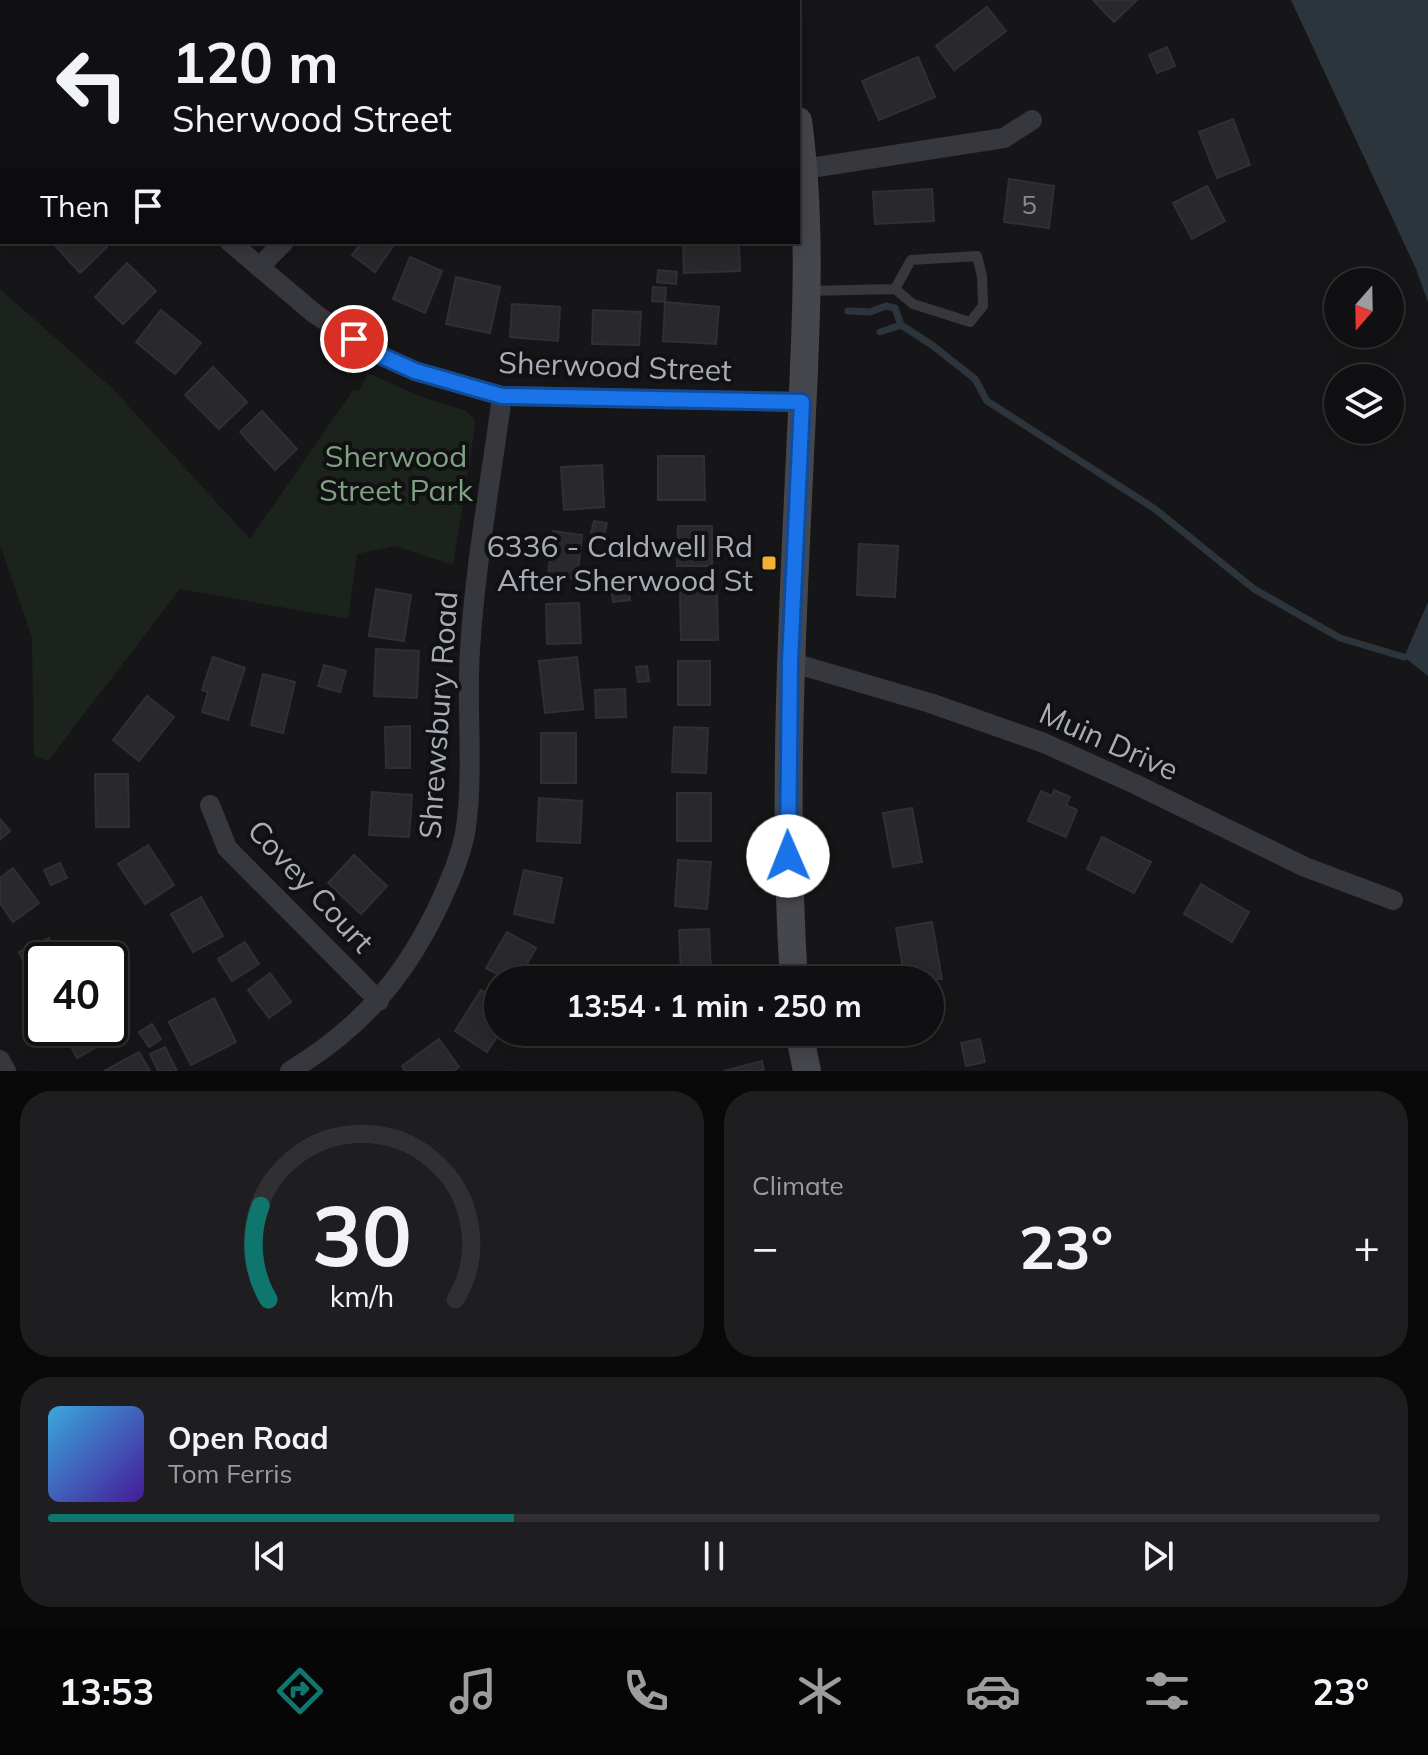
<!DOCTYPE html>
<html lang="en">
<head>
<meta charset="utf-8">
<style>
  :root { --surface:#101012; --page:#1e1e20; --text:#f1f3f6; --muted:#9c9d9f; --line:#303032; --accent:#0f766e }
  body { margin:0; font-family:Mulish,sans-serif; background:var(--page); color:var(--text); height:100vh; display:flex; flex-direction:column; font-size:30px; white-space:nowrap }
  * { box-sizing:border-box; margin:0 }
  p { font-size:26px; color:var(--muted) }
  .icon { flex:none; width:44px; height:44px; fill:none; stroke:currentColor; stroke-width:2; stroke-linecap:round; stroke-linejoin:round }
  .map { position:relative; height:1071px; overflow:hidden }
  .side { display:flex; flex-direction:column; gap:20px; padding:20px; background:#09090a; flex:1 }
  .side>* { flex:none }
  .hud { position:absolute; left:0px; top:0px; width:800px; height:244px; box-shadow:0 4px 20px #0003,0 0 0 2px var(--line); background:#101012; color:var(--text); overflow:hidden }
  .needle { width:52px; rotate:200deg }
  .controls { position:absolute; left:1324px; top:268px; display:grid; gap:16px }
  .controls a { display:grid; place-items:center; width:80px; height:80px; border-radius:50%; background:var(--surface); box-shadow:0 4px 20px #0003,0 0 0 2px var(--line); font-size:40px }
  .speed { position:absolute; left:24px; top:942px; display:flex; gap:16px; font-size:40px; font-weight:700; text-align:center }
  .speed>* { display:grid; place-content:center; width:104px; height:104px; border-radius:50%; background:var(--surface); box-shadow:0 4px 20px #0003,0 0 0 2px var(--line); line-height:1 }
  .speed .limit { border:4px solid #111; border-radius:12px; background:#fff; color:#111 }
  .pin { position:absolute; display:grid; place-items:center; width:68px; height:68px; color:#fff; margin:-34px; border:4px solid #fff; border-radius:50%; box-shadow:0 2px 8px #0007 }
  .me { position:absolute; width:88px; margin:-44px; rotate:359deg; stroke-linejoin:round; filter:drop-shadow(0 0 6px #0008) }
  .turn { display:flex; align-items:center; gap:28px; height:168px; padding:0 40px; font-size:36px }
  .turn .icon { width:104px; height:104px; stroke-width:2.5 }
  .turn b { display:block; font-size:56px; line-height:68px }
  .then { display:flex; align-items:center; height:76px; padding:0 40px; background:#0003; gap:16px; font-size:30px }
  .big { font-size:60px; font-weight:700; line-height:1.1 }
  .side .tile { flex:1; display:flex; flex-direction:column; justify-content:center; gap:12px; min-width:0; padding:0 28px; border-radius:32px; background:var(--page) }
  .side .dial { align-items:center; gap:0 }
  .dial svg { height:208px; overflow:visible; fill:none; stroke:var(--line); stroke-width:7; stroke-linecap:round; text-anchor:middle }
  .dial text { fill:var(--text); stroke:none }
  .song { display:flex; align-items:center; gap:24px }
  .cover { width:96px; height:96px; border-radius:12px; background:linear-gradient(135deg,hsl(200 70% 55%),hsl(260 70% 35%)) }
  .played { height:8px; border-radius:4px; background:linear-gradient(90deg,var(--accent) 35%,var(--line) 35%) }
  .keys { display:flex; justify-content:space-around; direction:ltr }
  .heat { display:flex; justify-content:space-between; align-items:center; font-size:44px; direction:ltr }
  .side .tiles { flex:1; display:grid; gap:20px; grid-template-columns:1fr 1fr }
  .tile:last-child { grid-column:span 2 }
  .trip { position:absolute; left:484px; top:966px; width:460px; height:80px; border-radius:40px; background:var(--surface); box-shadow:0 4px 20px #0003,0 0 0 2px var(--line); font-weight:700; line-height:80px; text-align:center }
  .dock { display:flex; height:128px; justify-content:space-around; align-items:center; background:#060607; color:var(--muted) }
  .dock .icon { width:56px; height:56px }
  .dock .on { color:var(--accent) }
  .dock b { font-size:36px; color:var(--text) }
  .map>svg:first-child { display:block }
</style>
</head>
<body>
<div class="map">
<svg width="1428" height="1071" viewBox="0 0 1428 1071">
  <rect width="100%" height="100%" fill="#161618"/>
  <!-- green -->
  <path fill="#1c231d" d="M 0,289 L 113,389 L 250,539 L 354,389 L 359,392 L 368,373 L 419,396 L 466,411 L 474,419 L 475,427 L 453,565 L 395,546 L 357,554 L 348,619 L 180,589 L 48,761 L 34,755 L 32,637 L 0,545 Z"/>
  <!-- water -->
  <g fill="#2c353c">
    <path d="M 1291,0 L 1428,0 L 1428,302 L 1416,269 Z"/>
    <path d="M 1428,602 L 1428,676 L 1404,657 Z"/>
  </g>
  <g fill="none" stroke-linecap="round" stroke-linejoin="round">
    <!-- stream -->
    <g stroke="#2c353c" stroke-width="7">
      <path d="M 848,311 L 870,312 L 886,306 L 895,308 L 901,325"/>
      <path d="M 880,332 L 901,325 L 932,345 L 975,379 L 987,401 L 1155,509 L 1254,589 L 1340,638 L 1404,657"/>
    </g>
  </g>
  <!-- building -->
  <g fill="#29292c" stroke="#303034" stroke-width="2">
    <path d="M 347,0 L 383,0 L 384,2 L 348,2 Z"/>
    <path d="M 486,0 L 542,0 L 486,2 Z"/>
    <path d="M 1093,0 L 1137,0 L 1114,22 Z"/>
    <path d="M 987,7 L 1006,31 L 954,70 L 936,46 Z"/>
    <path d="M 1167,47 L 1175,66 L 1157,73 L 1149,55 Z"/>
    <path d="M 918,57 L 935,97 L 879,120 L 862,81 Z"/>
    <path d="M 1233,119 L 1250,165 L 1217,178 L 1199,132 Z"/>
    <path d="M 0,126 L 2,128 L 0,164 Z"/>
    <path d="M 1009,179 L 1054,186 L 1049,228 L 1004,222 Z"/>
    <path d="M 1207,186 L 1225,221 L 1192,239 L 1173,203 Z"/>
    <path d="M 932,189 L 934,221 L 875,224 L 873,192 Z"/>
    <path d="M 52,242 L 103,242 L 107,247 L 80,273 Z"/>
    <path d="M 362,242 L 396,242 L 375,272 L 352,255 Z"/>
    <path d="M 683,242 L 739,242 L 740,271 L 684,273 Z"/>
    <path d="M 410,257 L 442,271 L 425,313 L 393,299 Z"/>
    <path d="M 127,263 L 156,291 L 123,324 L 95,297 Z"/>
    <path d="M 658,270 L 677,272 L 676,284 L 657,282 Z"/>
    <path d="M 456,277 L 500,287 L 490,333 L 446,324 Z"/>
    <path d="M 653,287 L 666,288 L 665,302 L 652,301 Z"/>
    <path d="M 665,302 L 719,307 L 716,344 L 663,341 Z"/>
    <path d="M 512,304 L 560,307 L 558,341 L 510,337 Z"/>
    <path d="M 161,310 L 201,343 L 175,374 L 136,342 Z"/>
    <path d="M 593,310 L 641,312 L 639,345 L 592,344 Z"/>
    <path d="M 213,367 L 247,402 L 219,429 L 185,395 Z"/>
    <path d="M 262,411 L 297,449 L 275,470 L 240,432 Z"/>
    <path d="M 658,456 L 704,456 L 705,500 L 658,500 Z"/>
    <path d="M 602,465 L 604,507 L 564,510 L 561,467 Z"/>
    <path d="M 594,521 L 607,523 L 604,535 L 591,533 Z"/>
    <path d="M 678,526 L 712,526 L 712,566 L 677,566 Z"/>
    <path d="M 553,531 L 582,535 L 577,579 L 548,575 Z"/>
    <path d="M 859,544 L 898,546 L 895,597 L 857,595 Z"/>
    <path d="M 628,583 L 630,600 L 613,602 L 611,585 Z"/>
    <path d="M 376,589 L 411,595 L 404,641 L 369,636 Z"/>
    <path d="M 680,592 L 717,592 L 718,640 L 681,640 Z"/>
    <path d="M 579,603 L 581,643 L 547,644 L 546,604 Z"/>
    <path d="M 376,649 L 419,651 L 417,698 L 374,696 Z"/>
    <path d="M 213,657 L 245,668 L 228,720 L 202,712 L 208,692 L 202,690 Z"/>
    <path d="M 577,657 L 583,709 L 545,713 L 539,661 Z"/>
    <rect x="678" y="661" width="32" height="44"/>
    <path d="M 324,665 L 346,671 L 340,692 L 318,686 Z"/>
    <path d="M 647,666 L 649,681 L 638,682 L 636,667 Z"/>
    <path d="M 263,674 L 295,682 L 283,733 L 251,725 Z"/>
    <path d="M 625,689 L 626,717 L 596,718 L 595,690 Z"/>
    <path d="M 147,696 L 174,717 L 139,761 L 113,740 Z"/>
    <path d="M 410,726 L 410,768 L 386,768 L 385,727 Z"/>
    <path d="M 674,727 L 708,728 L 706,773 L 672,772 Z"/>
    <rect x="541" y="733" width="35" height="50"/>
    <path d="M 95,774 L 128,774 L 129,827 L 96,827 Z"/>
    <path d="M 1054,790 L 1070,797 L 1066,805 L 1077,810 L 1066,837 L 1028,821 L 1041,791 L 1052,796 Z"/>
    <path d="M 372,792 L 412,795 L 409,837 L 369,835 Z"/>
    <rect x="677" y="793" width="34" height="48"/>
    <path d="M 539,798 L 582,801 L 580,843 L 537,841 Z"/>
    <path d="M 912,808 L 922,862 L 893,867 L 883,813 Z"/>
    <path d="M 0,819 L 10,831 L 0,840 Z"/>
    <path d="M 1102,837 L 1151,862 L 1134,893 L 1087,869 Z"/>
    <path d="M 148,845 L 174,885 L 145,904 L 118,864 Z"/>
    <path d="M 354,855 L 387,886 L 361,914 L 328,883 Z"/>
    <path d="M 678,860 L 711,862 L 707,909 L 675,906 Z"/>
    <path d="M 60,863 L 67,878 L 51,885 L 44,870 Z"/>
    <path d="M 13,868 L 39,903 L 13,922 L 0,903 L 0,878 Z"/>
    <path d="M 524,870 L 562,878 L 553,923 L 514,914 Z"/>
    <path d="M 1201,884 L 1249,912 L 1232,942 L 1184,914 Z"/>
    <path d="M 201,897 L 223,936 L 193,952 L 171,914 Z"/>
    <path d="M 932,922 L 942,979 L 905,980 L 896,928 Z"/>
    <path d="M 709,929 L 711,971 L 681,972 L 679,930 Z"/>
    <path d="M 507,932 L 536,948 L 518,980 L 508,980 L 486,968 Z"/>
    <path d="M 49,938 L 59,960 L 42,960 L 42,985 L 35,988 L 19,952 Z"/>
    <path d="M 103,941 L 110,952 L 97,960 L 91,960 L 86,951 Z"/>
    <path d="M 245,942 L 259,964 L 232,981 L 218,959 Z"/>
    <path d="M 110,967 L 119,983 L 110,989 Z"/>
    <path d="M 270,973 L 291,1002 L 269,1018 L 248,990 Z"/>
    <path d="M 481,990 L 498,1001 L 498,1032 L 500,1032 L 487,1052 L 455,1031 Z"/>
    <path d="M 214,998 L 236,1042 L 191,1065 L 169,1022 Z"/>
    <path d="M 152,1024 L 161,1039 L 149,1047 L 139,1032 Z"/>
    <path d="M 61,1028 L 97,1028 L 105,1042 L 77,1058 Z"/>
    <path d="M 439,1039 L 459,1067 L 453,1071 L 405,1071 L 402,1066 Z"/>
    <path d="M 980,1039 L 985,1062 L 966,1066 L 961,1043 Z"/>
    <path d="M 165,1047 L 177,1071 L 158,1071 L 150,1054 Z"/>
    <path d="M 139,1052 L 150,1071 L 104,1071 Z"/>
    <path d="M 762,1061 L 764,1071 L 724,1071 Z"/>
  </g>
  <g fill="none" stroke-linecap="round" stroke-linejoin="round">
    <!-- lane -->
    <path stroke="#37383d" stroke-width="10" d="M 807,291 L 895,289 L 913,304 L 970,322 L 983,306 L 982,276 L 977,256 L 911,260 L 895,289"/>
    <!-- street -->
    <g stroke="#37383d" stroke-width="20">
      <path d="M 429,0 L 429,2"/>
      <path d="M 0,37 L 2,39"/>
      <path d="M 804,169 L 1004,138 L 1032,120"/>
      <path d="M 230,242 L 315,314 L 373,352 L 415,371 L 502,396 L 802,402"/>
      <path d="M 259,267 L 284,242"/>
      <path d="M 790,662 L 930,703 L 1044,743 L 1135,784 L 1305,867 L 1393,900"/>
      <path d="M 210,805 L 227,848 L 379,1001"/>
      <path d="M 0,1060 L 6,1071"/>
      <path d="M 290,1071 C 363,1027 408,974 443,896 C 453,874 463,850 466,827 C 474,768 466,709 470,650 C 475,565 491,480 502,396"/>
    </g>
    <!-- secondary -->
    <g stroke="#45474d" stroke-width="28">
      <path d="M 773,0 L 774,2"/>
      <path d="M 794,980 C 783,812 791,645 799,477 C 804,359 814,238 798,121"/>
      <path d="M 799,1032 L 807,1071"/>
    </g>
  </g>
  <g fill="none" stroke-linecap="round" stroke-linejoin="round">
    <!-- route casing -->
    <g stroke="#114b97" stroke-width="20">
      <path id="route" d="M 354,339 L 373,352 L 415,371 L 502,396 L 802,402 L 790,662 L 788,856"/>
    </g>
    <!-- route -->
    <use href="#route" stroke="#1a73e8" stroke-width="14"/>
  </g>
  <!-- markers -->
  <rect fill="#f2b134" stroke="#111113" stroke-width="3" x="761" y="555" width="16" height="16" rx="4"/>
  <g text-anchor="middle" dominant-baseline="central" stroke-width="8" stroke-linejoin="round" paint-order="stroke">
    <!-- number labels -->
    <g font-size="26" fill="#888b94">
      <text x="1029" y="204">5</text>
    </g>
    <!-- street labels -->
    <g font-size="30" fill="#a8adb8" stroke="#111113">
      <text transform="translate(615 366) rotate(2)">Sherwood Street</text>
      <text transform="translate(438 715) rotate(-86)">Shrewsbury Road</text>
      <text transform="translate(1109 741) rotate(24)">Muin Drive</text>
      <text transform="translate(311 886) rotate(47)">Covey Court</text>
    </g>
    <!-- park labels -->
    <g font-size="30" fill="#7fa381" stroke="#111113">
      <text x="396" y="456">Sherwood<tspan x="396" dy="34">Street Park</tspan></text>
    </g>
    <!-- poi labels -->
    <g font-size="30" fill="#a8adb8" stroke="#111113" text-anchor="end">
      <text x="753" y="546">6336 - Caldwell Rd<tspan x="753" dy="34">After Sherwood St</tspan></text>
    </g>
  </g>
</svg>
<div class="controls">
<a><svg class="needle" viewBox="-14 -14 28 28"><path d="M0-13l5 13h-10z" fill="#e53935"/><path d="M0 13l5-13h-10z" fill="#9c9d9f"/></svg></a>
<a><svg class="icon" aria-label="layers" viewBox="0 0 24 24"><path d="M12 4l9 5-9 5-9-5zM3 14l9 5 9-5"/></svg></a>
</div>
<div class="speed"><div class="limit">40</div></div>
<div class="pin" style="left:354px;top:339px;background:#d93025"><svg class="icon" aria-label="arrive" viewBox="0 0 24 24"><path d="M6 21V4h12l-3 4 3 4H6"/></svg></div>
<svg class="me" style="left:788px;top:856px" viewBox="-20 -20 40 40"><circle r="19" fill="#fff"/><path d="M0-13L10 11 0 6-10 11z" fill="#1a73e8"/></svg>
<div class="trip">13:54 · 1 min · 250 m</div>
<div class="hud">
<div class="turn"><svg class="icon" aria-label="left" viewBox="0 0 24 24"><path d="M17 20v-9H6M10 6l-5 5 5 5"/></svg><div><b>120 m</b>Sherwood Street</div></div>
<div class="then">Then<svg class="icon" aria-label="arrive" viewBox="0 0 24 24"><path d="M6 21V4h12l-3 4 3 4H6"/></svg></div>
</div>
</div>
<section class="side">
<div class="tiles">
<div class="tile dial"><svg viewBox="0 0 100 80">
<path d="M14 69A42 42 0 1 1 86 69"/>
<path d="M14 69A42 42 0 0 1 11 33" stroke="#0f766e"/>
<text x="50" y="56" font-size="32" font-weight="700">30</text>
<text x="50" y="72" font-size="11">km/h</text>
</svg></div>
<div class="tile"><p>Climate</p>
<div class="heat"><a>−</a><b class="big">23°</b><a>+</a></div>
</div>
<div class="tile">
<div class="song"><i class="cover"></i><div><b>Open Road</b><p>Tom Ferris</p></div></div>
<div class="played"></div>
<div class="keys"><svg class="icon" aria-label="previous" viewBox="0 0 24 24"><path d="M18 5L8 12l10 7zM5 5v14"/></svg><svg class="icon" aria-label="pause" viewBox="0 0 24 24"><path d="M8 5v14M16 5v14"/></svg><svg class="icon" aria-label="next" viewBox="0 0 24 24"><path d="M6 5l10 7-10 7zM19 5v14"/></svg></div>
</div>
</div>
</section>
<nav class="dock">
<b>13:53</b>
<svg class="icon on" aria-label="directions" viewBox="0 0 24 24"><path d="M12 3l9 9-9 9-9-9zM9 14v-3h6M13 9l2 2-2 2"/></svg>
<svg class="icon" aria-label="music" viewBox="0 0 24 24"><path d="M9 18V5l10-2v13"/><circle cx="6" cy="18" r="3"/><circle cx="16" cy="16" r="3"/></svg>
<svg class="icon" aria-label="phone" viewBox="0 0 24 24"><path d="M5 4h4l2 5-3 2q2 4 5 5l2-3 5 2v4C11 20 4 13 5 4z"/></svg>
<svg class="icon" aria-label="climate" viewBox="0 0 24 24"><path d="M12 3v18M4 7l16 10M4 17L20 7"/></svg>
<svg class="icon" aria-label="car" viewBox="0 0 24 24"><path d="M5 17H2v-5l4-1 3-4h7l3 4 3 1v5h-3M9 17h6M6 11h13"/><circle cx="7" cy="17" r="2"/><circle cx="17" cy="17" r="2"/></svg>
<svg class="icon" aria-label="filters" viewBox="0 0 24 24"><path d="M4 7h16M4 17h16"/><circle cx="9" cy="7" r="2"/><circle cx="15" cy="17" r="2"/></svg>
<b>23°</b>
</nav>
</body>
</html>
